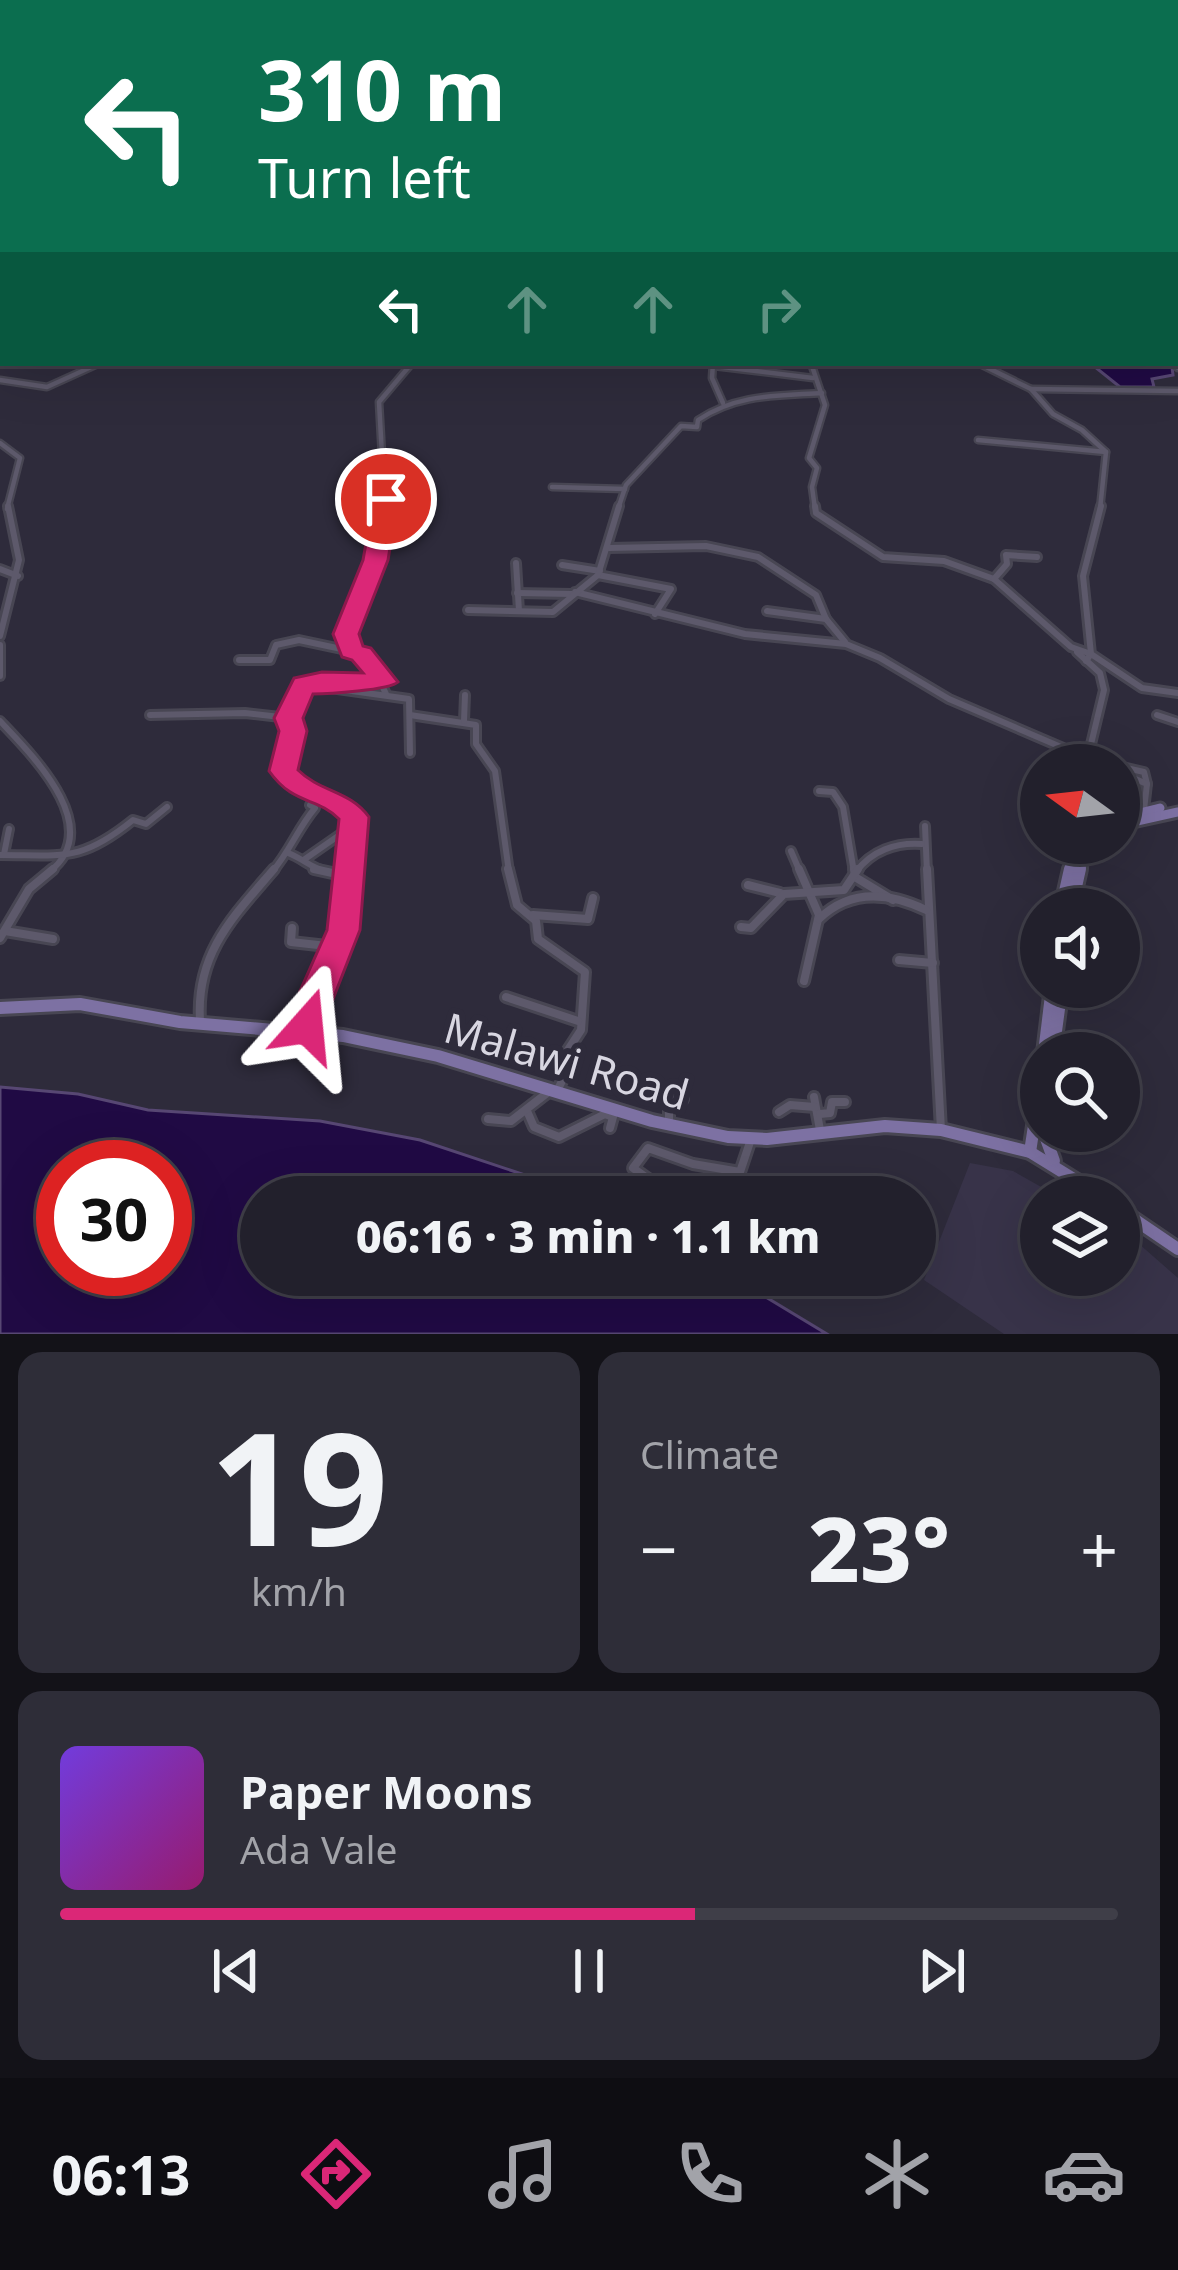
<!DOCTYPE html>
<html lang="en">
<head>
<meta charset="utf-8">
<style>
  :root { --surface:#22202c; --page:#2e2d38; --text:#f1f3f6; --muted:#a2a3a9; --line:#3f3e48; --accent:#db2777 }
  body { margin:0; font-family:"Noto Sans",sans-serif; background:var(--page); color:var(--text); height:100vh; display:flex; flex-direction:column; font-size:45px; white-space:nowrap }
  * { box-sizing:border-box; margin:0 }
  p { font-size:39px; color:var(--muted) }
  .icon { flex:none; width:66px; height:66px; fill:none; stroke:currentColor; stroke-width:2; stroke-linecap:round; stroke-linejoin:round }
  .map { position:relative; height:1334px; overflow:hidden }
  .drawer { display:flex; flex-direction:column; gap:18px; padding:18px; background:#131218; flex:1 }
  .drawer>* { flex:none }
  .top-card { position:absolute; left:0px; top:0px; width:1179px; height:366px; box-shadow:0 12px 48px #0002,0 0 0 3px var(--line); background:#0b6e4f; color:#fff; overflow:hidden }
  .needle { width:78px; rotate:285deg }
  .buttons { position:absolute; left:1020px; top:744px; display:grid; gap:24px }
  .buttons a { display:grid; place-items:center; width:120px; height:120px; border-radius:50%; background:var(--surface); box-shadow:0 12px 48px #0002,0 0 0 3px var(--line); font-size:60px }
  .speed { position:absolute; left:36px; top:1140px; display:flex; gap:24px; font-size:60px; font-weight:700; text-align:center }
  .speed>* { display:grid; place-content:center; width:156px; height:156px; border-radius:50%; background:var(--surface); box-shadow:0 12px 48px #0002,0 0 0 3px var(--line); line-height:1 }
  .speed .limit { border:18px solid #d22; background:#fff; color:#111 }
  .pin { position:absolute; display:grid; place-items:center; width:102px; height:102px; color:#fff; margin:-51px; border:6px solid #fff; border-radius:50%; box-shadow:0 3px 12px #0007 }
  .me { position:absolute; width:132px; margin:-66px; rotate:18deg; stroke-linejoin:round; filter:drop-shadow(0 0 9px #0008) }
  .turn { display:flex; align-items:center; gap:42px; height:252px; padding:0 60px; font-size:54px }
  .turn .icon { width:156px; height:156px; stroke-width:2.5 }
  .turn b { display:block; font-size:84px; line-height:102px }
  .lanes { display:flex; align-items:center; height:114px; padding:0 60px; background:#0003; justify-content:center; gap:60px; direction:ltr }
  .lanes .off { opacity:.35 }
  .big { font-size:90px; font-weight:800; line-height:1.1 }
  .drawer .card { flex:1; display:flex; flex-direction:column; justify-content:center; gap:18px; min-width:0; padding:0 42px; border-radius:24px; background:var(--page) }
  .drawer .dial { align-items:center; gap:0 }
  .dial b { font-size:156px; line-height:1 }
  .song { display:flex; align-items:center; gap:36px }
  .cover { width:144px; height:144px; border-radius:18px; background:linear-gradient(135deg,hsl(260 70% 55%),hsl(320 70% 35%)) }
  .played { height:12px; border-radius:6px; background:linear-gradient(90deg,var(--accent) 60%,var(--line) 60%) }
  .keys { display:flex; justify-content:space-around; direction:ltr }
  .heat { display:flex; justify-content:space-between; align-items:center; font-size:66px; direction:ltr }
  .drawer .tiles { flex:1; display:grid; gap:18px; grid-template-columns:1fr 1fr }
  .card:last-child { grid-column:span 2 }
  .trip { position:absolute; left:240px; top:1176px; width:696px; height:120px; border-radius:60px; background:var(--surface); box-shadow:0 12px 48px #0002,0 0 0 3px var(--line); font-weight:800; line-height:120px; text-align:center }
  .tab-bar { display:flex; height:192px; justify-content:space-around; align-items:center; background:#0e0d12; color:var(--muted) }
  .tab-bar .icon { width:84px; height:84px }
  .tab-bar .active { color:var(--accent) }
  .tab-bar b { font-size:54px; color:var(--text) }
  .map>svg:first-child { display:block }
</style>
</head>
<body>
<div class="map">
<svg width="1178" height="1334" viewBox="0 0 1178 1334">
  <rect width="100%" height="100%" fill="#2e2b3b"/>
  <!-- built -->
  <path fill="#383349" d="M 970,1163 L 1013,1171 L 1059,1197 L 1041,1197 L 1041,1275 L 1119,1275 L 1119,1230 L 1130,1236 L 1178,1278 L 1178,1334 L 1004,1334 L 924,1280 Z"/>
  <!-- water -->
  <g fill="#200a44" stroke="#574773" stroke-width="3" fill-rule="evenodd">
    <path d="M 1090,363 L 1172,367 L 1173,375 L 1152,379 L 1154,387 L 1120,387 Z"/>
    <path d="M 0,1087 L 78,1094 L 148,1110 L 320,1121 L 420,1140 L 591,1197 L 261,1197 L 261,1275 L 729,1275 L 827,1334 L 0,1334 ZM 63,1167 L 165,1167 L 165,1269 L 63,1269 Z"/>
  </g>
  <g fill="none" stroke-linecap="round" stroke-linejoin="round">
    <!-- minor-far3 casing -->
    <g stroke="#484653" stroke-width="6">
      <g id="minor-far3">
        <path d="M 11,0 L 21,0"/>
        <path d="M 613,0 L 621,3"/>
        <path d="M 744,0 L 803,0"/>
        <path d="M 814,0 L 853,3"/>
        <path d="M 943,3 L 950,0"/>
        <path d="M 1,225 L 3,220"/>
      </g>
    </g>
    <!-- minor-far2 casing -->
    <g stroke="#484653" stroke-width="9">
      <g id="minor-far2">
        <path d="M 0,229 L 2,222"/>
        <path d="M 713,363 L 712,378 L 723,403"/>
        <path d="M 811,363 L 825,405 L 809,458 L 817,468 L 812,487 L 815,509"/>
        <path d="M 978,363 L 1031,389 L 1053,414 L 1082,430 L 1106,452 L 1100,509"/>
        <path d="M 1173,363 L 1178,368"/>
        <path d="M 714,366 L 813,378"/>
        <path d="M 0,380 L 47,387 L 100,363"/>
        <path d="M 1031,389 L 1178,391"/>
        <path d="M 978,440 L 1106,452"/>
        <path d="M 0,443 L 20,458 L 7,509"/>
        <path d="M 552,487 L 625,489"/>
        <path d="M 385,509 L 379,402 L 412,363"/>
        <path d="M 618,509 L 626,485 L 681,426 L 697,427 L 698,420 C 737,394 776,396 822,393"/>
      </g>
    </g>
    <!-- minor-far1 casing -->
    <g stroke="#484653" stroke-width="12">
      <g id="minor-far1">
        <path d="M 385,506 L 375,560 L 346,634 L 351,651 L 374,668 L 386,694"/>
        <path d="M 815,506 L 816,513 L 883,557 L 944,561 L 994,579 L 1071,647 L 1091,654 L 1086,661"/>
        <path d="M 1101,506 L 1083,576 L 1091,654 L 1142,688 L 1178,693"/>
        <path d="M 609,548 L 706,546 L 758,557 L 816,595 L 826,619 L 845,642"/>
        <path d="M 516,563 L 519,611"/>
        <path d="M 562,565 L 600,571"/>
        <path d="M 0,569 L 18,576"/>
        <path d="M 598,575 L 671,589 L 655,614"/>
        <path d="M 994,579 L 1007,564 L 1006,555 L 1037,557"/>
        <path d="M 575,592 L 745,634 L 846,644 L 880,658 L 949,699 L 1103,765"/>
        <path d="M 517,593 L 572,594"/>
        <path d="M 468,610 L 553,612 L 598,575 L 619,506"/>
        <path d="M 767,611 L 826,619"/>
        <path d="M 0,636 L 19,560 L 8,506"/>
        <path d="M 0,645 L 0,676"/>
        <path d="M 1077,652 L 1100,673 L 1104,690 L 1086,765"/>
        <path d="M 239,660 L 270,660 L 276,645 L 299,640 L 351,651"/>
        <path d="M 322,686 L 322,680 L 385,682"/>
        <path d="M 150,715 L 245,713 L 289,718"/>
        <path d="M 410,715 L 476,725 L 476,744 L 495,771 L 509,872"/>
        <path d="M 1157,715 L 1178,722"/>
        <path d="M 0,721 C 33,756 106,828 49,872"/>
        <path d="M 464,721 L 465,695"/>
        <path d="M 1100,762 L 1144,772 L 1147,784"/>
        <path d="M 1119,772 L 1147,784 L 1144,810"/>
        <path d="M 819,791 L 833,792 L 843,807 L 854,872"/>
        <path d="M 315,798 L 342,805 L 354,817 L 349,872"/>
        <path d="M 925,826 L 927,872"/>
        <path d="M 791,851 L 800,872"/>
        <path d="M 288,853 C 304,859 312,869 328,872"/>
        <path d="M 4,854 L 9,829"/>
        <path d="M 0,855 C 64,855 81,862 133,820 L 146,824 L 167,807"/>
        <path d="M 305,859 L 351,827"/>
        <path d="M 272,872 C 290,851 298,828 315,808 L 310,805 L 315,798 L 283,771 C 290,742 290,716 299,688 L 309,685 L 409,699 L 410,753"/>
        <path d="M 856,872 C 871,851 896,842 922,844"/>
      </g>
    </g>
    <!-- minor casing -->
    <g stroke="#484653" stroke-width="14">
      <g id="minor">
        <path d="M 314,869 L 346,876"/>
        <path d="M 508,869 L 517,905 L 536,921 L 538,939 L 585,972 L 581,1030 L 566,1053 L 569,1067 L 557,1091"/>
        <path d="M 799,869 L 819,915 L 804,981"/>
        <path d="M 854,869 L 855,877 L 893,900"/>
        <path d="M 927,869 L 941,1130"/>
        <path d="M 748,885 L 780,893"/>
        <path d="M 533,915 L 588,919 L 593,898"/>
        <path d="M 819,919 C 850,889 888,892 926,910"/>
        <path d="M 741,927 L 751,928 L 784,894 L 844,890 L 858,869"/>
        <path d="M 292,928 L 291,942 L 336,947"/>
        <path d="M 5,931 L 53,939"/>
        <path d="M 0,938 L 29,889 L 53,869"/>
        <path d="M 899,960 L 933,963"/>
        <path d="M 506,997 L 578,1021"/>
        <path d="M 200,1020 C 196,953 233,917 274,869"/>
        <path d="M 306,1031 L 316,991 L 344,930 L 349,869"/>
        <path d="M 814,1097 L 820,1130"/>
        <path d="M 527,1111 L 534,1127 L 559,1137 L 605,1114 L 613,1117 L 610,1128"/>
        <path d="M 779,1112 L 790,1105 L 815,1107"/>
        <path d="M 820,1114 L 830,1113 L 832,1102 L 845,1102"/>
        <path d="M 488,1119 L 511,1121 L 551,1090"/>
        <path d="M 669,1121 L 669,1101 L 683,1099 L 682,1086"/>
        <path d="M 654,1183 L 633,1168 L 648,1148 L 693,1164 L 740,1172 L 751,1139"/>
      </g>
    </g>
    <!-- major-far1 casing -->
    <g stroke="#484653" stroke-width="15">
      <g id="major-far1">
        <path d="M 1119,818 L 1160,808"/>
        <path d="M 1119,825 L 1178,812"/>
        <path d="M 1069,872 L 1074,851 L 1083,843"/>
        <path d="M 1080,872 L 1084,853 L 1094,843"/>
      </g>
    </g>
    <!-- major casing -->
    <g stroke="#484653" stroke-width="18">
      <g id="major">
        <path d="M 1061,909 L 1070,869"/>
        <path d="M 1071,909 L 1080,869"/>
        <path d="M 0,1008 L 80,1004 L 180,1022 L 343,1036 L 438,1056 L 652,1121 L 728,1137 L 767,1139 L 885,1126 L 941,1130 L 1030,1152 L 1103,1197"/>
        <path d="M 1044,1053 L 1052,987"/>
        <path d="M 1053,1053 L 1062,987"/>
        <path d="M 1044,1133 L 1054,1161"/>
        <path d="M 1030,1152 L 1041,1080"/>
        <path d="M 1119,1209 L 1178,1249"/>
      </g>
    </g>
    <!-- minor-far3 -->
    <use href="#minor-far3" stroke="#5d596b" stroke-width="3"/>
    <!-- minor-far2 -->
    <use href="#minor-far2" stroke="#5d596b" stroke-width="4.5"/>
    <!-- minor-far1 -->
    <use href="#minor-far1" stroke="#5d596b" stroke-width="6"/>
    <!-- minor -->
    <use href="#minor" stroke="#5d596b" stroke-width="8"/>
    <!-- major-far1 -->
    <use href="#major-far1" stroke="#7d71a3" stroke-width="9"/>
    <!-- major -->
    <use href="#major" stroke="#7d71a3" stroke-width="12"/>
  </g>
  <!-- route -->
  <path fill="#db2777" stroke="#8e194d" stroke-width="3" d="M 386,492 L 398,499 L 388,560 L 359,634 L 363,646 L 371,648 L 398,682 C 390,690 327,694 313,694 L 303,718 L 307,731 L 298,770 C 320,792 351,791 369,817 L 360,930 L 319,1035 L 307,1039 L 295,1035 L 290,1026 L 300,991 L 327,930 L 339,819 C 316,796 294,806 269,771 L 279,731 L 274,718 L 294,678 L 322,672 L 363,673 L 352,660 L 342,657 L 333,634 L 363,560 L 374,499 Z"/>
  <g text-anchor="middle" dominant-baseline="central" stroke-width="12" stroke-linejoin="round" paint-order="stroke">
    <!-- near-street labels -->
    <g font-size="42" fill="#d8d6e1" stroke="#2e2b3b">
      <text transform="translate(567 1060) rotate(16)">Malawi Road</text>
    </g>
  </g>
</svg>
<div class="buttons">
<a><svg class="needle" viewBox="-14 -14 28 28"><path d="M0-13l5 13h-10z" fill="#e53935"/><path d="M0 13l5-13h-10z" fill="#a2a3a9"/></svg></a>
<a><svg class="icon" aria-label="sound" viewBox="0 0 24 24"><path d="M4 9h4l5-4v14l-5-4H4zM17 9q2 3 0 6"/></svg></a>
<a><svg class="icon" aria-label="search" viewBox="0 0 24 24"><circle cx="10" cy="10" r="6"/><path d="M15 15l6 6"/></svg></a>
<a><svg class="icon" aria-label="layers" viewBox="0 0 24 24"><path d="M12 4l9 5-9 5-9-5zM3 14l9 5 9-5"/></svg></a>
</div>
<div class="speed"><div class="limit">30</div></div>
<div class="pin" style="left:386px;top:499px;background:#d93025"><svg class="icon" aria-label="arrive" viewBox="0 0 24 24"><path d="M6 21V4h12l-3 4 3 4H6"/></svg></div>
<svg class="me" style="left:307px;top:1026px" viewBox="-20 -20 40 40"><path d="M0-17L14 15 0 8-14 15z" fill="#db2777" stroke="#fff" stroke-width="4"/></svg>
<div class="trip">06:16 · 3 min · 1.1 km</div>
<div class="top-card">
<div class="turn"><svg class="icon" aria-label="left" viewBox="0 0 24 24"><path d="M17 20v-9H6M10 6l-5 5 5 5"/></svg><div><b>310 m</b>Turn left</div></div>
<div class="lanes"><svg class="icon" aria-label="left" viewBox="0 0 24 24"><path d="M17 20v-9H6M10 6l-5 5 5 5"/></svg><svg class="icon off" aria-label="ahead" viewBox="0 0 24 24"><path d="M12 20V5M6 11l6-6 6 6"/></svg><svg class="icon off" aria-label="ahead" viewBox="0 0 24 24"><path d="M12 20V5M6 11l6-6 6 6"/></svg><svg class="icon off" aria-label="right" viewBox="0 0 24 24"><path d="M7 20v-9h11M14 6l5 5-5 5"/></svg></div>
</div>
</div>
<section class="drawer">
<div class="tiles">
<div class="card dial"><b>19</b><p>km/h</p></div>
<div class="card"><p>Climate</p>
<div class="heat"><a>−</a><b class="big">23°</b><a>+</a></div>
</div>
<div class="card">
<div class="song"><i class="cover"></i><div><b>Paper Moons</b><p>Ada Vale</p></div></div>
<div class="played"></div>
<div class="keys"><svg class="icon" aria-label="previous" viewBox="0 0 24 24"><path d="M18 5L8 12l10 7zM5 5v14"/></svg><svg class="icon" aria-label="pause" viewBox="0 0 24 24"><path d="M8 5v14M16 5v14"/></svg><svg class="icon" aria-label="next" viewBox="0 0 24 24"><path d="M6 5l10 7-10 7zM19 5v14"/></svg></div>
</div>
</div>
</section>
<nav class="tab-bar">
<b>06:13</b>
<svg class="icon active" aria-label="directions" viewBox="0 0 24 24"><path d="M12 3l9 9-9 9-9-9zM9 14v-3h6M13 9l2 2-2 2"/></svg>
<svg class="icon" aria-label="music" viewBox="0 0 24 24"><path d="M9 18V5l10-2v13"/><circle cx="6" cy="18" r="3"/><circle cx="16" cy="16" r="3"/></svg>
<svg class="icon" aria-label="phone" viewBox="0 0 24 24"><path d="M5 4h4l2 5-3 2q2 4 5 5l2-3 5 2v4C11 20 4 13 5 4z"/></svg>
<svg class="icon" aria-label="climate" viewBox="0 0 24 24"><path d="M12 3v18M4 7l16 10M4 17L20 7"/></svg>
<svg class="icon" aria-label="car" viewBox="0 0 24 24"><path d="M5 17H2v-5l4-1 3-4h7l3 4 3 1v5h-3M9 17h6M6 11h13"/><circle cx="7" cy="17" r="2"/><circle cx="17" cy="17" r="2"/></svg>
</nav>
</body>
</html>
